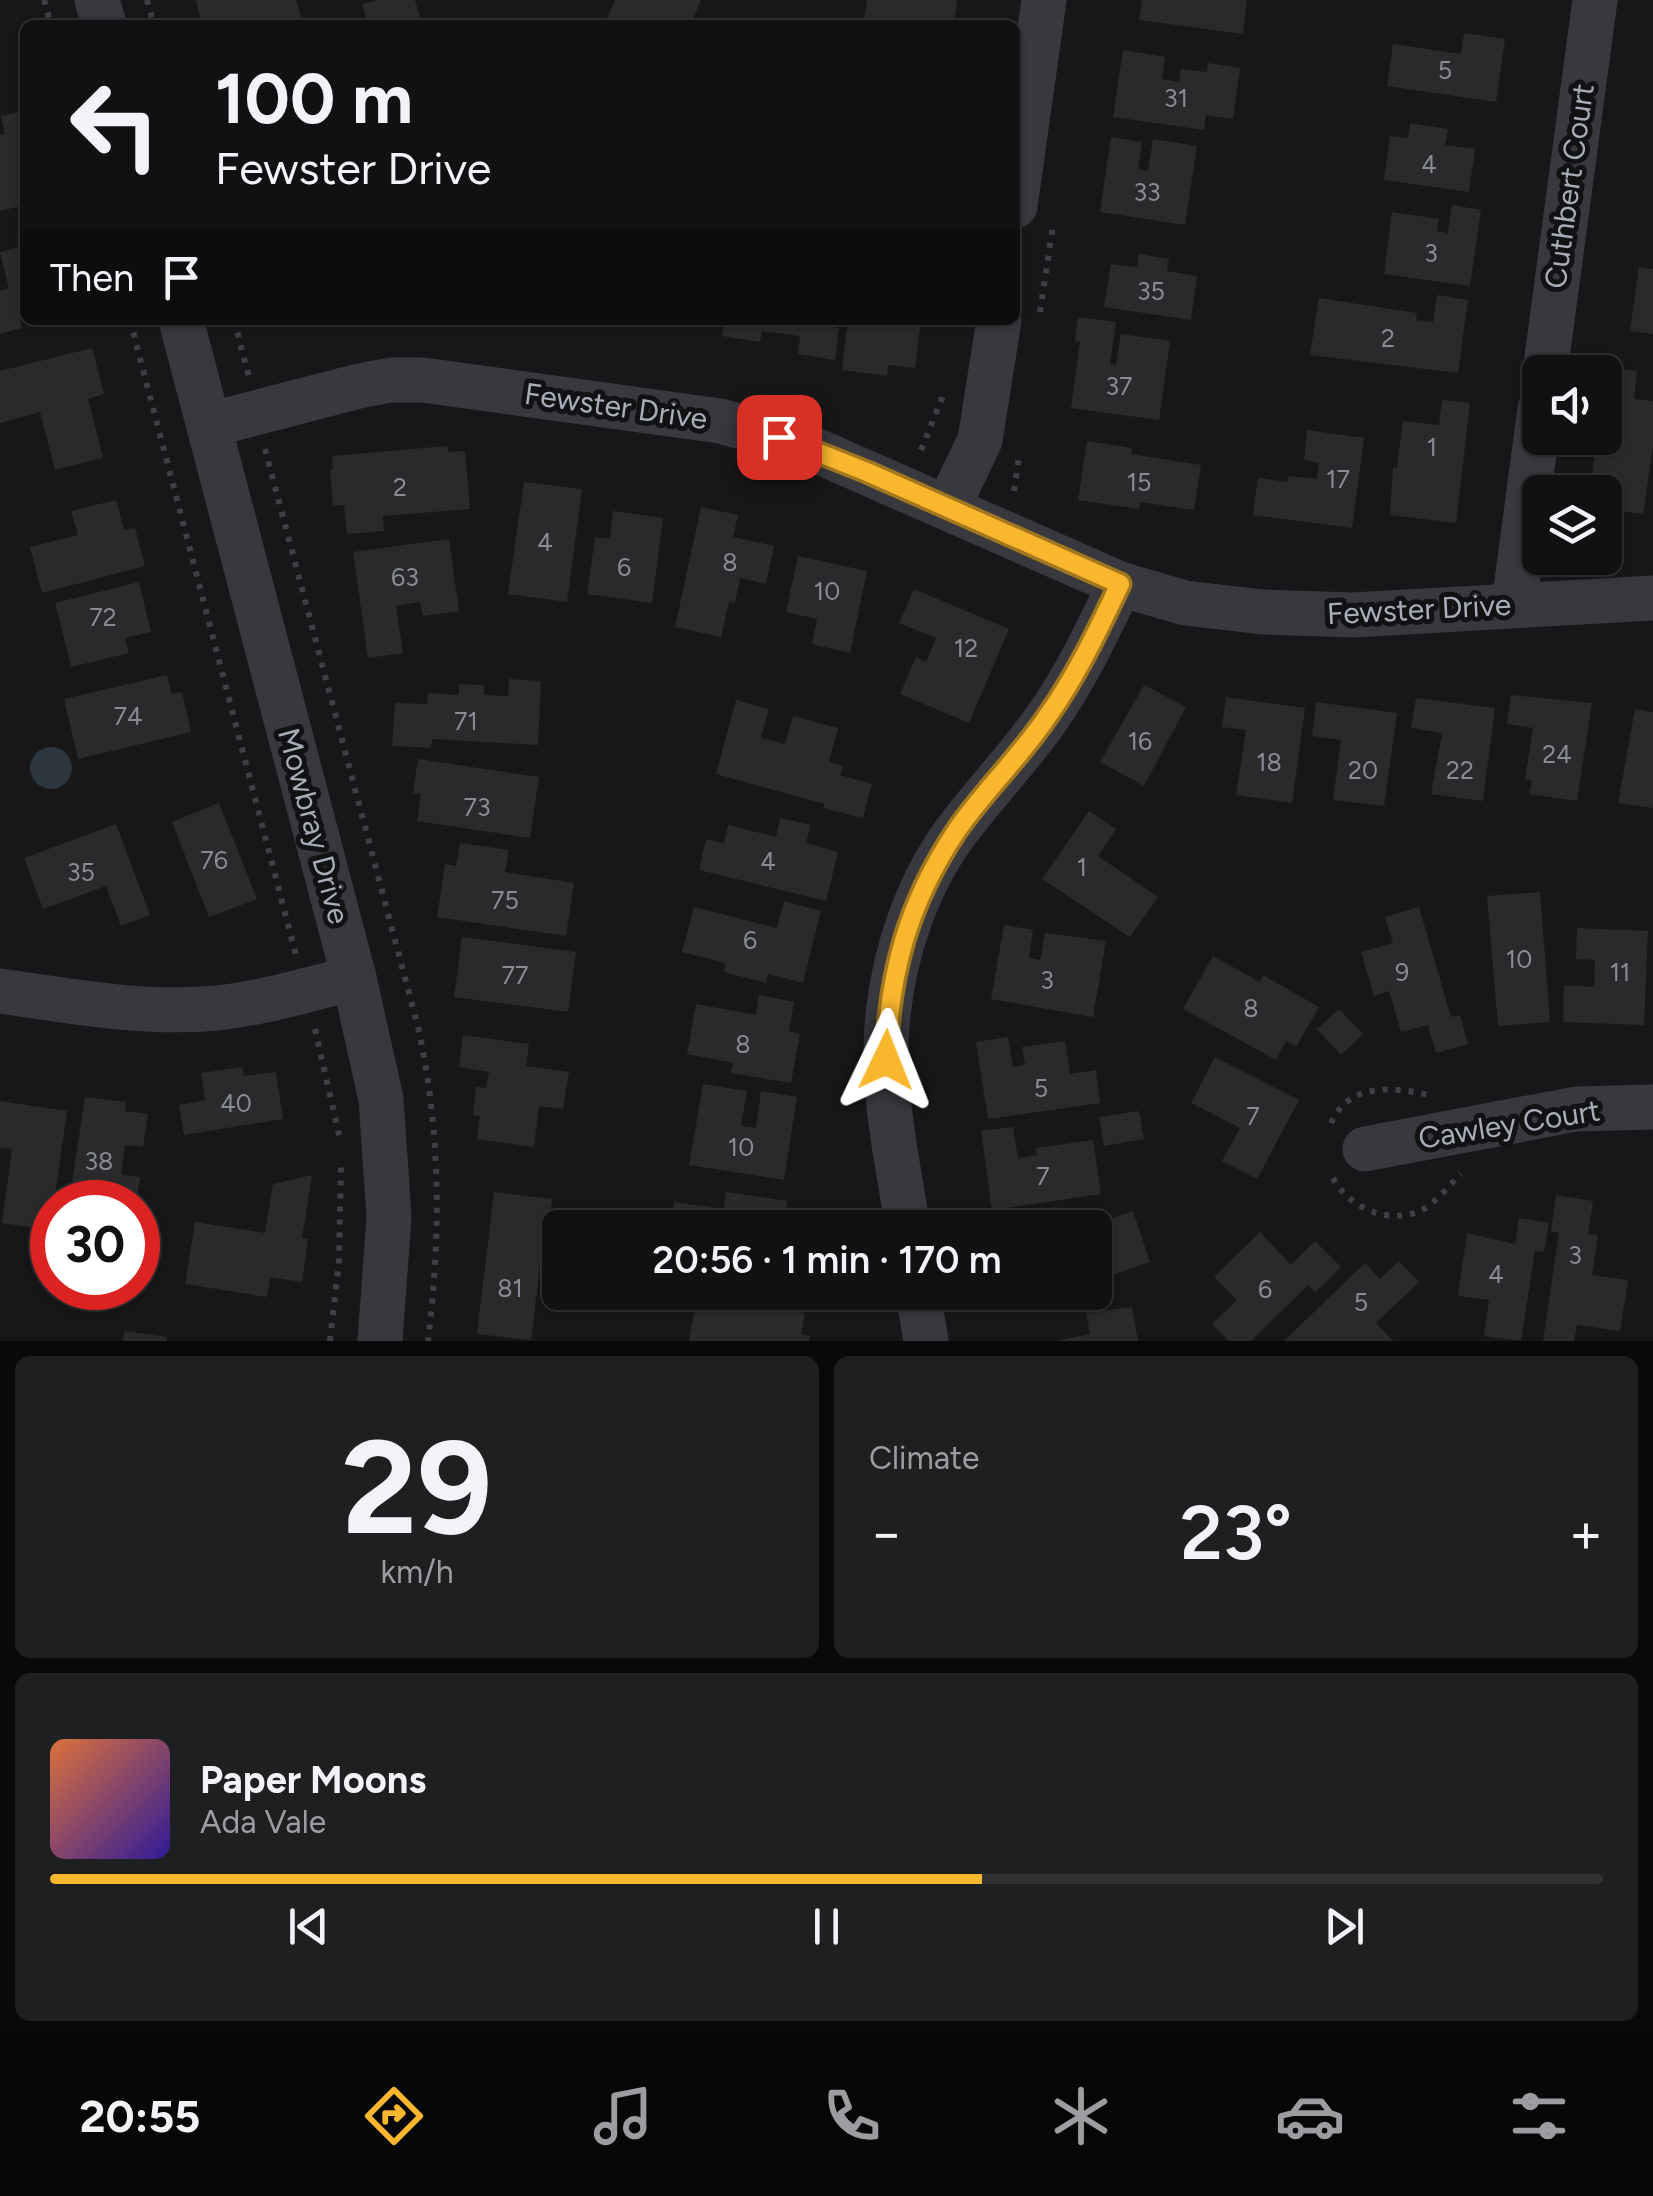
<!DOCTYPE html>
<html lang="en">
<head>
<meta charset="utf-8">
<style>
  :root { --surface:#111113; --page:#1e1f21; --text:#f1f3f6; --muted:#9c9da0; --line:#303133; --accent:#f9b72e }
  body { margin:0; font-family:Figtree,sans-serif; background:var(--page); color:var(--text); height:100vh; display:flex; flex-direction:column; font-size:38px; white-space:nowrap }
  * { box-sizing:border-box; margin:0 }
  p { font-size:32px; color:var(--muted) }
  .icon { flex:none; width:55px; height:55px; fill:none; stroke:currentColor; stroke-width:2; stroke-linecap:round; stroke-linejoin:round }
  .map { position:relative; height:1341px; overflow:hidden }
  .side { display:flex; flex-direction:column; gap:15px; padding:15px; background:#09090a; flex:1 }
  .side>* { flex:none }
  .hud { position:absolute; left:20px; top:20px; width:1000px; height:305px; border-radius:15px; box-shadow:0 2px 8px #0004,0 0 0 2px var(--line); background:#111113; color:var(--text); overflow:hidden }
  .fabs { position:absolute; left:1522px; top:355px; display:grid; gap:20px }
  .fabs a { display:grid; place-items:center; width:100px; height:100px; border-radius:15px; background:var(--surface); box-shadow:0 2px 8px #0004,0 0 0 2px var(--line); font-size:50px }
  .speed { position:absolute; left:30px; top:1180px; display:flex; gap:20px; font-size:50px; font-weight:700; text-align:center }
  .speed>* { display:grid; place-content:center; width:130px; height:130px; border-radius:50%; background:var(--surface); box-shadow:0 2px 8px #0004,0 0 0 2px var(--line); line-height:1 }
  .speed .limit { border:15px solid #d22; background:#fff; color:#111 }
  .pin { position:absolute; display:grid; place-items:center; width:85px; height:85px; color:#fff; margin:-42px; border-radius:20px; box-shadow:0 5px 15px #0006 }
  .me { position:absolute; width:110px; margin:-55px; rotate:2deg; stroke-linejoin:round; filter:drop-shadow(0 0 8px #0008) }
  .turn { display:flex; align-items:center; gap:35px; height:210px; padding:0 30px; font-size:45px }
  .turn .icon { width:130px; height:130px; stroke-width:2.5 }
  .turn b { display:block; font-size:70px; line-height:85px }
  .then { display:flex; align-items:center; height:95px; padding:0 30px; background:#0003; gap:20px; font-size:38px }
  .big { font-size:75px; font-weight:600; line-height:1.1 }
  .side .tile { flex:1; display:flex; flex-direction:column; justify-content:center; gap:15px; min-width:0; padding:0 35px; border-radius:15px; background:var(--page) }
  .side .dial { align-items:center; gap:0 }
  .dial b { font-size:130px; line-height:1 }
  .song { display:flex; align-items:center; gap:30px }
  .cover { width:120px; height:120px; border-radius:15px; background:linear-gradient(135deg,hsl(20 70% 55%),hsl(250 70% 35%)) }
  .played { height:10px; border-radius:5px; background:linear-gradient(90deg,var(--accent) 60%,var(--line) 60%) }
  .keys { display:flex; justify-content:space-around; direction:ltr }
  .heat { display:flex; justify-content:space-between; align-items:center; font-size:55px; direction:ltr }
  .side .tiles { flex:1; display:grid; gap:15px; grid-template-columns:1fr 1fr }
  .tile:last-child { grid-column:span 2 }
  .trip { position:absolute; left:542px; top:1210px; width:570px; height:100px; border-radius:15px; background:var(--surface); box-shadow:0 2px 8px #0004,0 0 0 2px var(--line); font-weight:600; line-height:100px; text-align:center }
  .dock { display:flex; height:160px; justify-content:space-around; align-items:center; background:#070708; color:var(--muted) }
  .dock .icon { width:70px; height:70px }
  .dock .active { color:var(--accent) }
  .dock b { font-size:45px; color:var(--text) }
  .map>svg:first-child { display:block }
</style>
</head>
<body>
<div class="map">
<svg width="1653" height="1341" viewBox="0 0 1653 1341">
  <rect width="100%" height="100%" fill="#171719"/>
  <!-- water -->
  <circle fill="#2c363e" cx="51" cy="768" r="21"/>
  <!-- building -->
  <g fill="#2a2a2d">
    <path d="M 196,0 L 296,0 L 303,24 L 202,25 Z"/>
    <path d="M 378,0 L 415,0 L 422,25 L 368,25 L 362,4 Z"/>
    <path d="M 615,0 L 701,0 L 690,25 L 604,25 Z"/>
    <path d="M 867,0 L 957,0 L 954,25 L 863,25 Z"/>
    <path d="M 1142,0 L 1247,0 L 1243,34 L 1139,20 Z"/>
    <path d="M 1464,33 L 1505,39 L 1496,102 L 1387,86 L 1393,44 L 1461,54 Z"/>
    <path d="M 1123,50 L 1165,57 L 1162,79 L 1179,82 L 1181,69 L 1207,72 L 1208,63 L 1240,68 L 1233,119 L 1206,115 L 1204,130 L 1113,117 Z"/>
    <path d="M 25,111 L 25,205 L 0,211 L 0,135 L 5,134 L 1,116 Z"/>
    <path d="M 1410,123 L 1448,129 L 1445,145 L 1475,149 L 1469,192 L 1384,180 L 1390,136 L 1408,138 Z"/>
    <path d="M 1111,137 L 1142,142 L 1138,169 L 1148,171 L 1153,139 L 1197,146 L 1185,225 L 1100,212 Z"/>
    <path d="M 1452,205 L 1481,210 L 1470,286 L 1384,274 L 1392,212 L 1439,219 L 1437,231 L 1448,233 Z"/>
    <path d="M 25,246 L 25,318 L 20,319 L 22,328 L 0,334 L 0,291 L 9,289 L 0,252 Z"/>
    <path d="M 1139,254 L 1169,259 L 1167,271 L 1197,276 L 1191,320 L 1104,307 L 1111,264 L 1137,267 Z"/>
    <path d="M 1639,267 L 1653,269 L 1653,334 L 1630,331 Z"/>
    <path d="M 1437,295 L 1468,300 L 1458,373 L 1310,355 L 1319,298 L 1417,313 L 1416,320 L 1433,322 Z"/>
    <path d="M 1078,317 L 1116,322 L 1110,364 L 1116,365 L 1121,334 L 1170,341 L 1159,420 L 1071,408 L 1080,342 L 1075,341 Z"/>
    <path d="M 724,320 L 798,320 L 839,328 L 835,360 L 798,354 L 800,336 L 762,331 L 760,342 L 722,336 Z"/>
    <path d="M 848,320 L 921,321 L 915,368 L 888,365 L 887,376 L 842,370 Z"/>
    <path d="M 92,348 L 104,394 L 88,399 L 103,458 L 55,470 L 40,412 L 0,423 L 0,371 Z"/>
    <path d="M 1606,367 L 1637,371 L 1634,399 L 1653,401 L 1653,446 L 1643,514 L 1605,509 L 1605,492 L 1590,492 L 1597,438 L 1605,438 Z"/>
    <path d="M 1442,400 L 1470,403 L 1456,523 L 1390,515 L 1393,468 L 1397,468 L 1403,421 L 1439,425 Z"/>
    <path d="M 1307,430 L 1364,438 L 1352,528 L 1253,515 L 1258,478 L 1288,482 L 1288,476 L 1317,479 L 1319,463 L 1304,460 Z"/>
    <path d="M 1087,441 L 1132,448 L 1131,454 L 1201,465 L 1194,510 L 1140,502 L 1139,509 L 1078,500 Z"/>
    <path d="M 447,446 L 448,452 L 465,451 L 470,509 L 383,516 L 384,531 L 347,534 L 344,505 L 333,506 L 330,469 L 333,469 L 332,456 Z"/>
    <path d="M 524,482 L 582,489 L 567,602 L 508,594 Z"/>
    <path d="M 116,500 L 124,530 L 135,528 L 145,566 L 42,593 L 30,547 L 78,535 L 71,511 Z"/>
    <path d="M 701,507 L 738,515 L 733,537 L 774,546 L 766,584 L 740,578 L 735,603 L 729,602 L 721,637 L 675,627 Z"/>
    <path d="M 613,511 L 663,518 L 652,603 L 587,594 L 595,537 L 610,539 Z"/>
    <path d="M 449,539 L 459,611 L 423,616 L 420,602 L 396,606 L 403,653 L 368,658 L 353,552 Z"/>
    <path d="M 798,556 L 867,571 L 850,653 L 812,644 L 817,619 L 786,612 Z"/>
    <path d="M 139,582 L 151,632 L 125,638 L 129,653 L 71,667 L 55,603 Z"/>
    <path d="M 914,589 L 1009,629 L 969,723 L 900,694 L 916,657 L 926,662 L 936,638 L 899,623 Z"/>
    <path d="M 167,675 L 171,694 L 182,692 L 191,732 L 78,759 L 64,699 Z"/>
    <path d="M 509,679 L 541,681 L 538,745 L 432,739 L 431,748 L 392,746 L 395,703 L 427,704 L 428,693 L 459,695 L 459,684 L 484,685 L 484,695 L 508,696 Z"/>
    <path d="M 1144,685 L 1186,707 L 1144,786 L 1100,762 Z"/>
    <path d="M 1511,695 L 1592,703 L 1577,801 L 1529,794 L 1532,780 L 1525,779 L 1533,728 L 1507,724 Z"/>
    <path d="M 1226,697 L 1305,708 L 1292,803 L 1236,795 L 1246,730 L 1222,727 Z"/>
    <path d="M 1416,698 L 1495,708 L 1483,801 L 1431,794 L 1442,733 L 1411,728 Z"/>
    <path d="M 736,700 L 769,709 L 761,738 L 785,744 L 793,716 L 838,728 L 829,762 L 843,766 L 840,775 L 872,784 L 863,818 L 823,808 L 825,804 L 716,774 Z"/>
    <path d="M 1316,702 L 1397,713 L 1384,806 L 1333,800 L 1341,740 L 1312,736 Z"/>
    <path d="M 1635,709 L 1653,712 L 1653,808 L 1618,803 Z"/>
    <path d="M 418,759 L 539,777 L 530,838 L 417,821 L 421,794 L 413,793 Z"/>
    <path d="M 219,803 L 257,899 L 209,917 L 172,822 Z"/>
    <path d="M 1089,811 L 1116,829 L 1098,856 L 1158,897 L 1130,937 L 1042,879 Z"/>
    <path d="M 780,818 L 811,825 L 806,843 L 838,852 L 826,901 L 699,870 L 706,839 L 724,843 L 728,825 L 776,837 Z"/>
    <path d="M 116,824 L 150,915 L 121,926 L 106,886 L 43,909 L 24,858 Z"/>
    <path d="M 460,843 L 509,850 L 505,872 L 574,883 L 566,936 L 437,917 L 445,864 L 456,866 Z"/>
    <path d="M 1540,892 L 1550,1022 L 1498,1026 L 1487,896 Z"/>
    <path d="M 784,901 L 821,911 L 803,983 L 768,974 L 766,983 L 724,972 L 726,963 L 682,952 L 694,907 L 777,928 Z"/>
    <path d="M 1419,907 L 1451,1017 L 1460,1015 L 1468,1044 L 1436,1053 L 1428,1025 L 1401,1032 L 1389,991 L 1374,996 L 1361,952 L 1393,943 L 1385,917 Z"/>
    <path d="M 1004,925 L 1033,930 L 1029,958 L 1040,960 L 1045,933 L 1106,941 L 1093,1017 L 991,999 Z"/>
    <path d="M 1577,928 L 1648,931 L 1644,1025 L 1563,1022 L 1564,985 L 1594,987 L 1595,960 L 1576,959 Z"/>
    <path d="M 462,937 L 576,952 L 568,1012 L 454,997 Z"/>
    <path d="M 1213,956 L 1260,982 L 1263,975 L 1319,1007 L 1296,1047 L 1286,1041 L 1276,1060 L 1183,1009 Z"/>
    <path d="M 759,995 L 794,1002 L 789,1031 L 800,1034 L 791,1083 L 731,1073 L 733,1063 L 687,1054 L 696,1004 L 756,1015 Z"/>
    <path d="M 1339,1009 L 1363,1034 L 1341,1055 L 1317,1029 Z"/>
    <path d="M 463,1035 L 529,1044 L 526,1066 L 569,1072 L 563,1109 L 539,1106 L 534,1147 L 477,1139 L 480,1116 L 473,1115 L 476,1087 L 486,1088 L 489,1072 L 459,1067 Z"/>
    <path d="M 1008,1037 L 1013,1067 L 1025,1065 L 1022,1047 L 1065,1041 L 1070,1074 L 1096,1070 L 1100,1103 L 988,1119 L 976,1042 Z"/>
    <path d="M 1215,1057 L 1299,1100 L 1257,1179 L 1222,1161 L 1240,1128 L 1191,1103 Z"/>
    <path d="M 242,1067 L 244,1076 L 276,1072 L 283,1119 L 184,1135 L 179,1105 L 205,1100 L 201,1073 Z"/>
    <path d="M 703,1084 L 747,1091 L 741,1126 L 756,1128 L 761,1091 L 797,1097 L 784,1180 L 689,1165 Z"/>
    <path d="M 85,1097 L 126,1102 L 125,1111 L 148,1114 L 143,1147 L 125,1145 L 121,1175 L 140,1177 L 136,1202 L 70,1196 Z"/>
    <path d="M 0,1101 L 67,1111 L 50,1230 L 2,1223 L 12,1149 L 0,1148 Z"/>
    <path d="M 1139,1111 L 1144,1139 L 1104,1146 L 1099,1117 Z"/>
    <path d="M 1013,1127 L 1018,1158 L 1037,1155 L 1036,1148 L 1093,1140 L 1101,1194 L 992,1210 L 981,1131 Z"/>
    <path d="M 312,1175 L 302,1238 L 308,1239 L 302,1282 L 270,1277 L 267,1297 L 185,1284 L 195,1222 L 265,1233 L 273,1184 Z"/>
    <path d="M 494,1192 L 552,1199 L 547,1243 L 543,1243 L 531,1340 L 477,1334 Z"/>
    <path d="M 726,1192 L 787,1201 L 783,1228 L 670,1228 L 674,1202 L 724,1209 Z"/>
    <path d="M 1556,1195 L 1593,1201 L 1588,1234 L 1598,1235 L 1592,1275 L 1628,1280 L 1620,1331 L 1577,1325 L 1574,1341 L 1543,1341 L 1559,1233 L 1551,1231 Z"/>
    <path d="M 1133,1211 L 1150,1262 L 1095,1281 L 1095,1228 L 1087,1227 Z"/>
    <path d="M 1519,1218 L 1549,1223 L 1544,1252 L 1535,1251 L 1521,1341 L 1484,1336 L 1489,1300 L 1458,1296 L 1467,1233 L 1515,1244 Z"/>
    <path d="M 1260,1232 L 1291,1265 L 1315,1241 L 1341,1267 L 1315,1293 L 1308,1285 L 1251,1341 L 1229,1341 L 1212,1324 L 1237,1300 L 1214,1277 Z"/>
    <path d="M 1399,1261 L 1419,1282 L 1376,1323 L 1393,1341 L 1284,1341 L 1365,1263 L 1380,1279 Z"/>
    <path d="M 1009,1292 L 1058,1292 L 1058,1293 L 1014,1308 Z"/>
    <path d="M 697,1295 L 805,1313 L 801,1334 L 810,1336 L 809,1341 L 689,1341 Z"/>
    <path d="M 1132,1307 L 1138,1341 L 1056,1341 L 1090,1334 L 1086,1313 Z"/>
    <path d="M 124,1331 L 167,1337 L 166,1341 L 123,1341 Z"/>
  </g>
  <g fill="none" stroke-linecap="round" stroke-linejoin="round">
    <!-- path -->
    <g stroke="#3e4045" stroke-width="6" stroke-dasharray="5 8" stroke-linecap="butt">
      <path d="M 44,0 L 51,25"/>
      <path d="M 147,0 L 154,25"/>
      <path d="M 1040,312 L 1053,225"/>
      <path d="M 130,320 L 296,955"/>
      <path d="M 234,320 L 249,377"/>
      <path d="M 265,449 L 418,1027 C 441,1132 441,1235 428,1341"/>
      <path d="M 921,450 L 943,396"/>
      <path d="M 1014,491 L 1019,457"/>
      <path d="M 315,1029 L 340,1139"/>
      <path d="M 1331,1123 C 1350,1082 1392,1087 1429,1095"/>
      <path d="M 1333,1178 C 1348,1207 1388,1225 1420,1211 C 1436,1203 1448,1186 1461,1174"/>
      <path d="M 330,1341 L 339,1261 L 341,1166"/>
    </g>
    <!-- street -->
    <g stroke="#38393e" stroke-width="45">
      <path d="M 97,0 L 104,25"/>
      <path d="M 1015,206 L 1044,0"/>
      <path d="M 181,320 L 354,978 L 381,1099 L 389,1217 L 380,1341"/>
      <path d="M 1545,372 L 1595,0"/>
      <path d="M 209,425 L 359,386 L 391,380 L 423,380 L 720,421 L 799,443 L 1120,584 L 1185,603 L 1263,612 L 1353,615 L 1653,598"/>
      <path d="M 948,507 L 980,440 L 999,320"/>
      <path d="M 1514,604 L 1540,409"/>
      <path d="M 0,991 C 72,1001 144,1015 217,1008 C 264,1003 309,989 354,978"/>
      <path d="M 1365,1149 L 1576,1109 L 1653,1107"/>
      <path d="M 908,1228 C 897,1159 880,1085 888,1015 C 895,948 919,879 961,825 C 989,789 1021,755 1047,718 C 1077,675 1098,630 1120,584"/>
      <path d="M 918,1292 L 926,1341"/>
    </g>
  </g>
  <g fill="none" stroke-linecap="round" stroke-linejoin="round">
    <!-- route casing -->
    <g stroke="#a2771e" stroke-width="25">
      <path id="route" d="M 779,437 L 867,472 L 1120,584 C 1098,630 1077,675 1047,717 C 1020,757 984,791 957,830 C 908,903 889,973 886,1060"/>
    </g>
    <!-- route -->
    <use href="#route" stroke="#f9b72e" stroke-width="18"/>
  </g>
  <g text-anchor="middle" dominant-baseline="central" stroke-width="10" stroke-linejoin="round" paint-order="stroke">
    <!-- number labels -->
    <g font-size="25" fill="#888c95">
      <text x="1445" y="70">5</text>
      <text x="1176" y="98">31</text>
      <text x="1429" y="164">4</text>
      <text x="1147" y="192">33</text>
      <text x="1431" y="253">3</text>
      <text x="1151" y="291">35</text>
      <text x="1388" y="338">2</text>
      <text x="1119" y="386">37</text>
      <text x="1432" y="447">1</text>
      <text x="1338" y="479">17</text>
      <text x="1139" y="482">15</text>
      <text x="400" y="487">2</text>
      <text x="545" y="542">4</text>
      <text x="730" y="562">8</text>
      <text x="624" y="567">6</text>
      <text x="405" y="577">63</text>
      <text x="827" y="591">10</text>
      <text x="103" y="617">72</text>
      <text x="966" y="648">12</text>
      <text x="128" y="716">74</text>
      <text x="466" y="721">71</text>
      <text x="1140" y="741">16</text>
      <text x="1557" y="754">24</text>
      <text x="1269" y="762">18</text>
      <text x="1363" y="770">20</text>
      <text x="1460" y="770">22</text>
      <text x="477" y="807">73</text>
      <text x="214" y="860">76</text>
      <text x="768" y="861">4</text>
      <text x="1082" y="867">1</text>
      <text x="81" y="872">35</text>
      <text x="505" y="900">75</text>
      <text x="750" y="940">6</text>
      <text x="1519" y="959">10</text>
      <text x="1402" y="972">9</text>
      <text x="1620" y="972">11</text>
      <text x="515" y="975">77</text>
      <text x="1047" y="980">3</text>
      <text x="1251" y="1008">8</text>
      <text x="743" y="1044">8</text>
      <text x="1041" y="1088">5</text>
      <text x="236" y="1103">40</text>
      <text x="1253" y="1116">7</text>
      <text x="741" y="1147">10</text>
      <text x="99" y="1161">38</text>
      <text x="1043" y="1176">7</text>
      <text x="1575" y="1255">3</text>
      <text x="1496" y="1274">4</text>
      <text x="510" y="1288">81</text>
      <text x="1265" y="1289">6</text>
      <text x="1361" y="1302">5</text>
    </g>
    <!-- street labels -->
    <g font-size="30" fill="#a8aeb9" stroke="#121214">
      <text transform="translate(1569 186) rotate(-82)">Cuthbert Court</text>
      <text transform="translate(616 406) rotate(8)">Fewster Drive</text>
      <text transform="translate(1419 609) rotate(-3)">Fewster Drive</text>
      <text transform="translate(314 826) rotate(75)">Mowbray Drive</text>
      <text transform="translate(1509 1124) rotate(-9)">Cawley Court</text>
    </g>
  </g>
</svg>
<div class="fabs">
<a><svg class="icon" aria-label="sound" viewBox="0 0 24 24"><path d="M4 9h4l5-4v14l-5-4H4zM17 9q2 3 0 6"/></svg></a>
<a><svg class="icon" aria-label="layers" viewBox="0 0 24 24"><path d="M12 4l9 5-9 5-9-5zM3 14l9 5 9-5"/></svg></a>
</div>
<div class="speed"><div class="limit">30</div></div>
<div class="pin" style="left:779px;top:437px;background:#d93025"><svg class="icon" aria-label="arrive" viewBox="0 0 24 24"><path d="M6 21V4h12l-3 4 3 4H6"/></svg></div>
<svg class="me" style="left:886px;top:1060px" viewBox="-20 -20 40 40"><path d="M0-17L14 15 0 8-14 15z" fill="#f9b72e" stroke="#fff" stroke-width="4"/></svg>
<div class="trip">20:56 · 1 min · 170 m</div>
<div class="hud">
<div class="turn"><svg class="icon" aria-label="left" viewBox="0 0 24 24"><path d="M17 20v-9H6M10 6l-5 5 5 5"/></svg><div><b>100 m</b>Fewster Drive</div></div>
<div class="then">Then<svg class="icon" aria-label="arrive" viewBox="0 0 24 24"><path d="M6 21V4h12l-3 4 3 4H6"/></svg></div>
</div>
</div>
<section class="side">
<div class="tiles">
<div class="tile dial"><b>29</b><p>km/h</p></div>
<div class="tile"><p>Climate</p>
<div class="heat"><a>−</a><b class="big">23°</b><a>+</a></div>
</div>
<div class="tile">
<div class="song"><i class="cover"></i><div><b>Paper Moons</b><p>Ada Vale</p></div></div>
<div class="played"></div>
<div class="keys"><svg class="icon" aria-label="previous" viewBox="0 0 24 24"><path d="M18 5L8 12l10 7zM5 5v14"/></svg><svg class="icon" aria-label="pause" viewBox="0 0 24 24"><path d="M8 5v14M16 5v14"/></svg><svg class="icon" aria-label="next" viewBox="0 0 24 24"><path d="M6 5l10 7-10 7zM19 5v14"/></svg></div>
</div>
</div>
</section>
<nav class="dock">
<b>20:55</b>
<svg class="icon active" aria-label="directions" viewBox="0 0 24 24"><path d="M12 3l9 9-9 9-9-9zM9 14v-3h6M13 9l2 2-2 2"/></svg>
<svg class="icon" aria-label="music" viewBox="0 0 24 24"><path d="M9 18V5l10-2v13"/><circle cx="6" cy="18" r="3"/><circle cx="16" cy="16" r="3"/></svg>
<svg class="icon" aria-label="phone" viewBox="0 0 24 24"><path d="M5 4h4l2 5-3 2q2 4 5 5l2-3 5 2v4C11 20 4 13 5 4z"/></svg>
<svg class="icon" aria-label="climate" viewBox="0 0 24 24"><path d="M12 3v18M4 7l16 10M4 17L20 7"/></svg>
<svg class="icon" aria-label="car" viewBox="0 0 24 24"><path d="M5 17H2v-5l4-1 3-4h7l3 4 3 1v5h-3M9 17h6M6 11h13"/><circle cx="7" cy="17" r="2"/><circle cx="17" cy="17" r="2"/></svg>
<svg class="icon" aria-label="filters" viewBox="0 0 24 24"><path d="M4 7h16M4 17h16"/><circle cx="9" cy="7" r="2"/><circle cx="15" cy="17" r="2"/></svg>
</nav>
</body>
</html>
